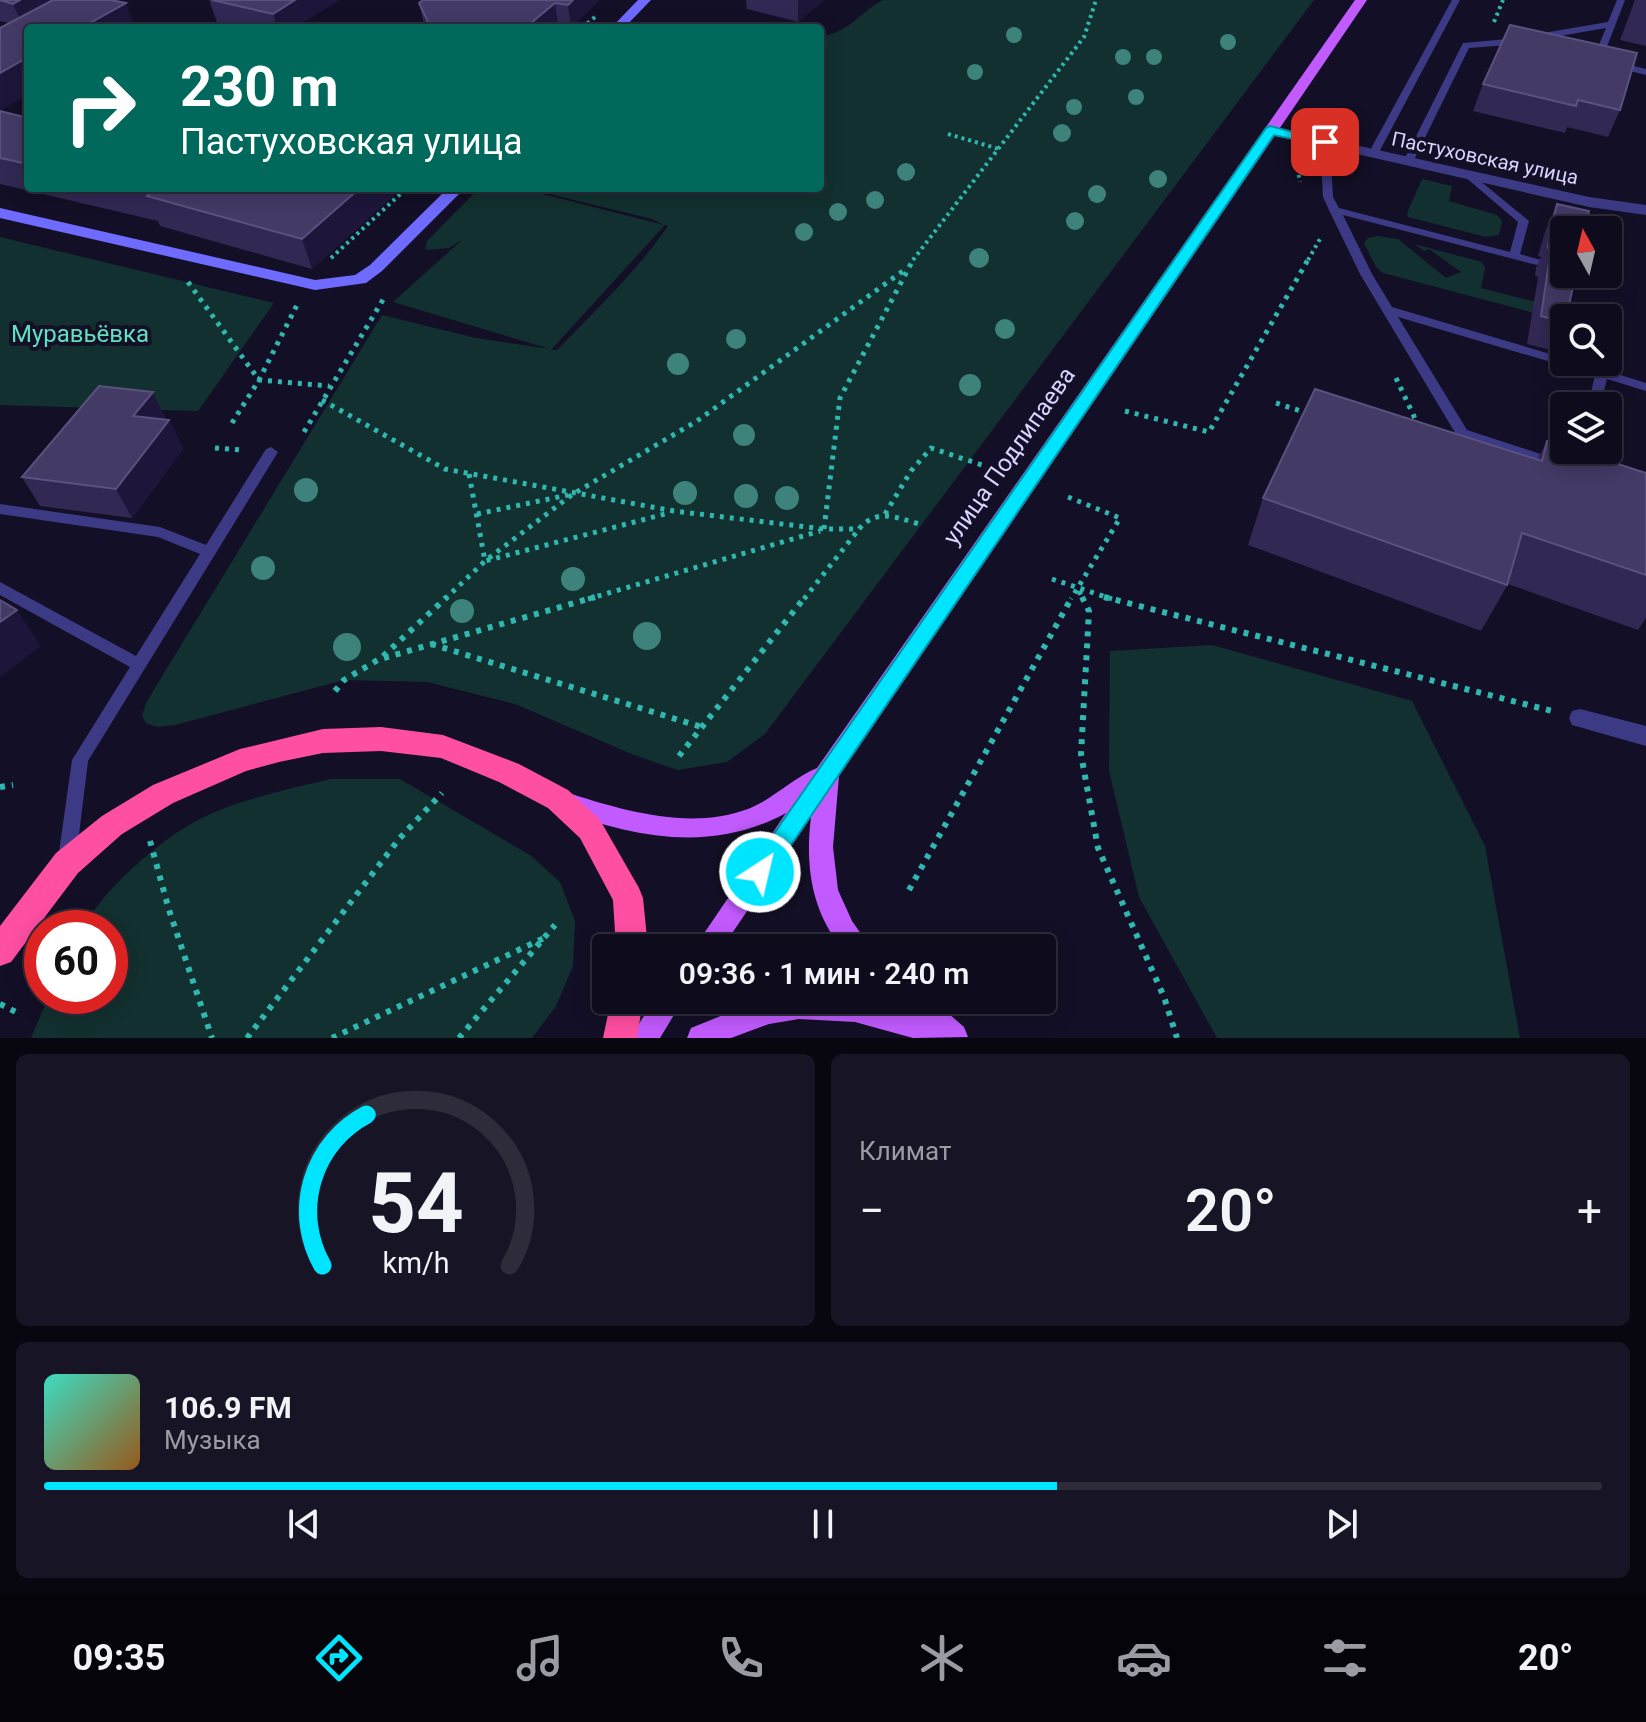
<!DOCTYPE html>
<html lang="ru">
<head>
<meta charset="utf-8">
<style>
  :root { --surface:#0e0b1c; --page:#171425; --text:#f1f3f6; --muted:#9b9ba3; --line:#2e2b3b; --accent:#00e5ff }
  body { margin:0; font-family:Roboto,sans-serif; background:var(--page); color:var(--text); height:100vh; display:flex; flex-direction:column; font-size:30px; white-space:nowrap }
  * { box-sizing:border-box; margin:0 }
  p { font-size:26px; color:var(--muted) }
  .icon { flex:none; width:44px; height:44px; fill:none; stroke:currentColor; stroke-width:2; stroke-linecap:round; stroke-linejoin:round }
  .map { position:relative; height:1038px; overflow:hidden }
  .panel { display:flex; flex-direction:column; gap:16px; padding:16px; background:#08060f; flex:1 }
  .panel>* { flex:none }
  .banner { position:absolute; left:24px; top:24px; width:800px; height:168px; border-radius:8px; box-shadow:0 4px 20px #0003,0 0 0 2px var(--line); background:#00695c; color:#fff; overflow:hidden }
  .needle { width:52px; rotate:352deg }
  .buttons { position:absolute; left:1550px; top:216px; display:grid; gap:16px }
  .buttons a { display:grid; place-items:center; width:72px; height:72px; border-radius:8px; background:var(--surface); box-shadow:0 4px 20px #0003,0 0 0 2px var(--line); font-size:40px }
  .speed { position:absolute; left:24px; top:910px; display:flex; gap:16px; font-size:40px; font-weight:700; text-align:center }
  .speed>* { display:grid; place-content:center; width:104px; height:104px; border-radius:50%; background:var(--surface); box-shadow:0 4px 20px #0003,0 0 0 2px var(--line); line-height:1 }
  .speed .limit { border:12px solid #d22; background:#fff; color:#111 }
  .pin { position:absolute; display:grid; place-items:center; width:68px; height:68px; color:#fff; margin:-34px; border-radius:16px; box-shadow:0 4px 12px #0006 }
  .me { position:absolute; width:88px; margin:-44px; rotate:35deg; stroke-linejoin:round; filter:drop-shadow(0 0 6px #0008) }
  .turn { display:flex; align-items:center; gap:28px; height:168px; padding:0 24px; font-size:36px }
  .turn .icon { width:104px; height:104px; stroke-width:2.5 }
  .turn b { display:block; font-size:56px; line-height:68px }
  .big { font-size:60px; font-weight:600; line-height:1.1 }
  .panel .card { flex:1; display:flex; flex-direction:column; justify-content:center; gap:12px; min-width:0; padding:0 28px; border-radius:12px; background:var(--page) }
  .panel .dial { align-items:center; gap:0 }
  .dial svg { height:208px; overflow:visible; fill:none; stroke:var(--line); stroke-width:7; stroke-linecap:round; text-anchor:middle }
  .dial text { fill:var(--text); stroke:none }
  .song { display:flex; align-items:center; gap:24px }
  .cover { width:96px; height:96px; border-radius:12px; background:linear-gradient(135deg,hsl(170 70% 55%),hsl(30 70% 35%)) }
  .played { height:8px; border-radius:4px; background:linear-gradient(90deg,var(--accent) 65%,var(--line) 65%) }
  .keys { display:flex; justify-content:space-around; direction:ltr }
  .heat { display:flex; justify-content:space-between; align-items:center; font-size:44px; direction:ltr }
  .panel .tiles { flex:1; display:grid; gap:16px; grid-template-columns:1fr 1fr }
  .card:last-child { grid-column:span 2 }
  .trip { position:absolute; left:592px; top:934px; width:464px; height:80px; border-radius:8px; background:var(--surface); box-shadow:0 4px 20px #0003,0 0 0 2px var(--line); font-weight:600; line-height:80px; text-align:center }
  .tab-bar { display:flex; height:128px; justify-content:space-around; align-items:center; background:#06040b; color:var(--muted) }
  .tab-bar .icon { width:56px; height:56px }
  .tab-bar .on { color:var(--accent) }
  .tab-bar b { font-size:36px; color:var(--text) }
  .map>svg:first-child { display:block }
</style>
</head>
<body>
<div class="map">
<svg width="1646" height="1038" viewBox="0 0 1646 1038">
  <rect width="100%" height="100%" fill="#130f26"/>
  <!-- green -->
  <g fill="#12302f" fill-rule="evenodd">
    <path d="M 883,0 L 1314,0 L 765,734 L 727,762 L 678,770 L 634,755 L 515,704 L 427,682 L 344,680 L 175,725 L 157,727 L 146,723 L 142,715 L 147,701 L 382,315 L 476,338 L 550,349 L 393,302 L 463,239 L 449,248 L 425,250 L 427,241 L 479,188 L 519,188 L 664,225 L 652,219 L 525,188 L 663,188 L 678,191 L 820,188 L 820,37 C 852,31 858,13 883,0 ZM 665,225 L 668,226 C 636,272 595,311 557,350 L 551,350 Z"/>
    <path d="M 1422,179 L 1452,186 L 1449,201 L 1497,215 L 1502,221 L 1499,235 L 1486,237 L 1408,217 L 1407,213 Z"/>
    <path d="M 1378,236 L 1398,239 L 1446,278 L 1461,272 L 1429,249 L 1424,251 L 1414,244 L 1482,262 L 1485,268 L 1481,288 L 1563,309 L 1561,320 L 1383,273 L 1376,267 L 1364,243 L 1368,238 Z"/>
    <path d="M 0,237 L 274,303 L 198,411 L 0,405 Z"/>
    <path d="M 1212,645 L 1412,701 L 1485,846 L 1520,1038 L 1217,1038 L 1139,897 L 1109,771 L 1110,651 Z"/>
    <path d="M 331,779 L 400,779 L 530,855 L 560,882 L 575,921 L 573,966 L 556,1006 L 532,1038 L 31,1038 L 49,996 L 110,996 L 110,928 L 83,928 C 103,889 166,834 206,816 C 245,798 289,789 331,779 Z"/>
  </g>
  <g fill="none" stroke-linecap="round" stroke-linejoin="round">
    <!-- path-far2 -->
    <g stroke="#2fb8b0" stroke-width="4" stroke-dasharray="3 4" stroke-linecap="butt">
      <path d="M 1494,22 L 1503,0"/>
      <path d="M 582,28 L 595,17"/>
      <path d="M 948,134 L 999,149"/>
      <path d="M 1296,161 L 1300,182"/>
      <path d="M 331,258 L 407,188"/>
      <path d="M 913,260 L 1084,37 L 1096,0"/>
      <path d="M 1308,260 L 1320,239"/>
    </g>
    <!-- path-far1 -->
    <g stroke="#2fb8b0" stroke-width="5" stroke-dasharray="4 6" stroke-linecap="butt">
      <path d="M 188,282 L 259,380 L 329,386"/>
      <path d="M 1396,378 L 1419,427"/>
      <path d="M 322,400 L 445,469 L 674,511 L 824,529 L 859,529 C 877,508 895,517 919,524"/>
      <path d="M 1276,403 L 1310,414"/>
      <path d="M 1125,411 L 1209,432 L 1309,258"/>
      <path d="M 232,423 L 259,380 L 297,305"/>
      <path d="M 304,432 L 384,298"/>
      <path d="M 215,448 L 242,450"/>
      <path d="M 469,474 L 485,561 L 669,513"/>
      <path d="M 1068,497 L 1120,518 L 1071,599"/>
      <path d="M 477,514 L 568,495"/>
      <path d="M 885,514 L 911,471 L 931,448 L 985,466"/>
      <path d="M 824,529 L 840,398 L 914,258"/>
      <path d="M 1052,579 L 1112,599"/>
      <path d="M 1079,591 L 1083,599"/>
      <path d="M 445,599 L 485,561 L 573,494 L 697,421 L 907,268"/>
      <path d="M 588,599 L 820,531"/>
      <path d="M 804,599 L 859,529"/>
    </g>
    <!-- path -->
    <g stroke="#2fb8b0" stroke-width="6" stroke-dasharray="5 7" stroke-linecap="butt">
      <path d="M 1082,597 L 1089,611 L 1081,754 L 1098,848 L 1164,997 L 1177,1038"/>
      <path d="M 1104,597 L 1552,711"/>
      <path d="M 431,644 L 702,727"/>
      <path d="M 384,658 L 595,597"/>
      <path d="M 335,691 L 344,680 L 381,658 L 447,597"/>
      <path d="M 679,756 L 805,597"/>
      <path d="M 0,787 L 13,785"/>
      <path d="M 150,841 L 169,910 L 212,1038"/>
      <path d="M 909,890 L 1072,597"/>
      <path d="M 0,1004 L 18,1013"/>
      <path d="M 247,1038 L 399,839 L 442,793"/>
      <path d="M 332,1038 L 544,938"/>
      <path d="M 459,1038 L 555,925"/>
    </g>
    <!-- lane -->
    <g fill="#3d3a85" fill-rule="evenodd">
      <path d="M 1452,0 L 1460,0 L 1378,154 L 1373,157 L 1369,156 L 1368,154 Z"/>
      <path d="M 1617,0 L 1625,0 L 1601,62 L 1595,63 L 1590,60 L 1594,57 L 1606,28 L 1508,45 L 1469,48 L 1413,162 L 1412,164 L 1404,164 L 1403,162 L 1463,43 L 1508,39 L 1608,22 Z"/>
      <path d="M 1617,62 L 1646,69 L 1646,75 L 1614,67 L 1612,65 Z"/>
      <path d="M 1325,139 L 1330,142 L 1333,197 L 1339,208 L 1510,252 L 1518,222 L 1464,176 L 1464,172 L 1468,171 L 1529,221 L 1520,254 L 1541,260 L 1541,264 L 1537,265 L 1343,215 L 1372,274 L 1392,307 L 1564,358 L 1564,362 L 1579,362 L 1646,383 L 1646,391 L 1607,379 L 1600,406 L 1588,406 L 1595,375 L 1398,317 L 1467,430 L 1559,460 L 1561,463 L 1554,468 L 1457,436 L 1360,274 L 1329,210 L 1323,197 L 1320,142 Z"/>
      <path d="M 271,447 L 278,452 L 88,761 L 76,859 L 73,865 L 67,867 L 61,865 L 58,859 L 72,760 L 130,667 L 0,595 L 0,582 L 136,656 L 200,554 L 158,537 L 0,514 L 0,504 L 160,527 L 206,545 L 266,449 Z"/>
    </g>
    <!-- street -->
    <g fill="#3d3a85" fill-rule="evenodd">
      <path d="M 1270,126 L 1589,197 L 1646,205 L 1646,215 L 1589,207 L 1265,133 L 1263,130 Z"/>
      <path d="M 1580,709 L 1646,726 L 1646,746 L 1572,725 L 1569,718 L 1572,711 Z"/>
    </g>
    <!-- secondary -->
    <g fill="#6f6bff" fill-rule="evenodd">
      <path d="M 638,0 L 651,0 L 624,28 L 611,28 Z"/>
      <path d="M 448,188 L 465,188 L 382,271 L 366,283 L 315,290 L 0,218 L 0,208 L 315,280 L 355,275 L 370,265 Z"/>
    </g>
    <!-- primary -->
    <g fill="#c25bff" fill-rule="evenodd">
      <path d="M 1355,0 L 1367,0 L 839,776 L 833,847 L 838,890 L 852,921 L 871,948 L 842,948 C 811,911 805,864 811,817 L 722,948 L 694,948 L 786,813 C 711,854 633,837 556,809 L 553,802 L 556,795 L 565,792 C 622,810 689,831 748,809 C 773,799 793,778 817,768 Z"/>
      <path d="M 654,1000 L 683,1000 L 660,1038 L 630,1038 Z"/>
      <path d="M 760,1000 L 872,1000 L 903,1008 L 900,1000 L 933,1000 L 964,1027 L 968,1037 L 913,1038 L 855,1022 L 799,1019 L 769,1024 L 731,1038 L 687,1038 L 691,1028 Z"/>
    </g>
    <!-- highway -->
    <g fill="#ff4fa3" fill-rule="evenodd">
      <path d="M 381,727 L 443,735 L 519,764 L 568,790 L 600,820 L 639,888 L 643,898 L 648,948 L 616,948 L 613,900 L 580,838 L 548,808 L 499,782 L 441,758 L 381,751 L 323,753 L 279,762 L 246,771 L 173,803 L 122,834 L 78,873 L 11,962 L 0,966 L 0,926 L 56,853 L 102,816 L 153,785 L 240,749 L 323,729 Z"/>
      <path d="M 611,1000 L 643,1000 L 637,1038 L 603,1038 Z"/>
    </g>
  </g>
  <!-- trees -->
  <g fill="#3d827b">
    <circle cx="1014" cy="35" r="8"/>
    <circle cx="1228" cy="42" r="8"/>
    <circle cx="1123" cy="57" r="8"/>
    <circle cx="1154" cy="57" r="8"/>
    <circle cx="975" cy="72" r="8"/>
    <circle cx="1136" cy="97" r="8"/>
    <circle cx="1074" cy="107" r="8"/>
    <circle cx="1062" cy="133" r="9"/>
    <circle cx="906" cy="172" r="9"/>
    <circle cx="1158" cy="179" r="9"/>
    <circle cx="1097" cy="194" r="9"/>
    <circle cx="875" cy="200" r="9"/>
    <circle cx="838" cy="212" r="9"/>
    <circle cx="1075" cy="221" r="9"/>
    <circle cx="804" cy="232" r="9"/>
    <circle cx="979" cy="258" r="10"/>
    <circle cx="1005" cy="329" r="10"/>
    <circle cx="736" cy="339" r="10"/>
    <circle cx="678" cy="364" r="11"/>
    <circle cx="970" cy="385" r="11"/>
    <circle cx="744" cy="435" r="11"/>
    <circle cx="306" cy="490" r="12"/>
    <circle cx="685" cy="493" r="12"/>
    <circle cx="746" cy="496" r="12"/>
    <circle cx="787" cy="498" r="12"/>
    <circle cx="263" cy="568" r="12"/>
    <circle cx="573" cy="579" r="12"/>
    <circle cx="462" cy="611" r="12"/>
    <circle cx="647" cy="636" r="14"/>
    <circle cx="347" cy="647" r="14"/>
  </g>
  <!-- wall -->
  <g fill="#312854">
    <path d="M 0,0 L 111,0 L 28,28 L 28,94 L 0,110 L 0,28 L 9,23 L 0,21 Z"/>
    <path d="M 209,0 L 339,0 L 294,28 L 241,28 L 217,22 Z"/>
    <path d="M 423,0 L 599,0 L 571,28 L 558,26 L 556,28 L 425,28 L 419,3 Z"/>
    <path d="M 746,0 L 824,0 L 798,22 L 747,9 Z"/>
    <path d="M 1635,0 L 1646,0 L 1646,46 L 1620,40 Z"/>
    <path d="M 1510,25 L 1620,110 L 1608,137 L 1567,127 L 1565,133 L 1473,111 L 1483,84 Z"/>
    <path d="M 0,111 L 28,118 L 28,188 L 402,188 L 312,269 L 160,226 L 158,221 L 0,184 Z"/>
    <path d="M 1557,204 L 1564,324 L 1551,350 L 1527,344 L 1538,277 L 1535,276 L 1536,268 L 1541,257 L 1538,256 L 1545,232 Z"/>
    <path d="M 153,392 L 166,420 L 169,420 L 183,449 L 132,518 L 40,506 L 22,477 Z"/>
    <path d="M 1547,441 L 1646,473 L 1646,618 L 1638,630 L 1508,584 L 1481,631 L 1248,545 L 1263,498 L 1537,460 Z"/>
  </g>
  <!-- shaded-wall -->
  <g fill="#1d163a">
    <path d="M 20,0 L 74,0 L 23,26 L 13,4 Z"/>
    <path d="M 295,0 L 339,0 L 294,28 L 277,28 L 273,14 Z"/>
    <path d="M 573,0 L 599,0 L 571,28 L 568,5 Z"/>
    <path d="M 798,0 L 824,0 L 798,22 Z"/>
    <path d="M 126,3 L 135,28 L 81,28 Z"/>
    <path d="M 555,3 L 558,26 L 556,28 L 525,28 Z"/>
    <path d="M 28,57 L 28,94 L 0,110 L 0,73 Z"/>
    <path d="M 360,188 L 402,188 L 312,269 L 302,239 Z"/>
    <path d="M 153,392 L 166,420 L 133,416 Z"/>
    <path d="M 169,420 L 183,449 L 132,518 L 116,489 Z"/>
    <path d="M 17,610 L 41,646 L 0,677 L 0,622 Z"/>
  </g>
  <!-- building -->
  <g fill="#433a66" stroke="#5a527e" stroke-width="2">
    <path d="M 0,0 L 20,0 L 13,4 Z"/>
    <path d="M 53,0 L 111,0 L 126,3 L 81,28 L 28,28 L 28,57 L 0,73 L 0,28 Z"/>
    <path d="M 212,0 L 295,0 L 273,14 Z"/>
    <path d="M 423,0 L 573,0 L 568,5 L 555,3 L 525,28 L 431,28 L 419,3 Z"/>
    <path d="M 1510,25 L 1637,53 L 1620,110 L 1578,100 L 1576,106 L 1483,84 Z"/>
    <path d="M 0,111 L 28,118 L 28,164 L 0,158 Z"/>
    <path d="M 131,188 L 360,188 L 302,239 L 147,196 L 151,193 Z"/>
    <path d="M 1557,204 L 1589,211 L 1585,230 L 1564,230 L 1564,274 L 1576,274 L 1566,318 L 1564,318 L 1564,322 L 1541,316 L 1551,249 L 1548,248 L 1549,240 L 1557,236 L 1556,230 L 1551,228 Z"/>
    <path d="M 99,386 L 153,392 L 133,416 L 169,420 L 116,489 L 22,477 Z"/>
    <path d="M 1315,389 L 1542,461 L 1547,441 L 1564,447 L 1564,450 L 1575,450 L 1646,473 L 1646,575 L 1522,533 L 1507,585 L 1263,498 Z"/>
    <path d="M 0,600 L 17,610 L 0,622 Z"/>
  </g>
  <!-- route -->
  <path fill="#00e5ff" stroke="#0095a6" stroke-width="2" d="M 1270,126 L 1331,142 L 1325,146 L 1274,135 L 768,879 L 760,882 L 752,879 L 749,872 L 752,865 L 1266,128 Z"/>
  <g text-anchor="middle" dominant-baseline="central" stroke-width="8" stroke-linejoin="round" paint-order="stroke">
    <!-- far-street labels -->
    <g font-size="20" fill="#d9d4ff" stroke="#130f26">
      <text transform="translate(1485 158) rotate(12)">Пастуховская улица</text>
    </g>
    <!-- park labels -->
    <g font-size="24" fill="#5fe0c0" stroke="#130f26">
      <text x="80" y="334">Муравьёвка</text>
    </g>
    <!-- street labels -->
    <g font-size="24" fill="#d9d4ff" stroke="#130f26">
      <text transform="translate(1009 456) rotate(-55)">улица Подлипаева</text>
    </g>
  </g>
</svg>
<div class="buttons">
<a><svg class="needle" viewBox="-14 -14 28 28"><path d="M0-13l5 13h-10z" fill="#e53935"/><path d="M0 13l5-13h-10z" fill="#9b9ba3"/></svg></a>
<a><svg class="icon" aria-label="search" viewBox="0 0 24 24"><circle cx="10" cy="10" r="6"/><path d="M15 15l6 6"/></svg></a>
<a><svg class="icon" aria-label="layers" viewBox="0 0 24 24"><path d="M12 4l9 5-9 5-9-5zM3 14l9 5 9-5"/></svg></a>
</div>
<div class="speed"><div class="limit">60</div></div>
<div class="pin" style="left:1325px;top:142px;background:#d93025"><svg class="icon" aria-label="arrive" viewBox="0 0 24 24"><path d="M6 21V4h12l-3 4 3 4H6"/></svg></div>
<svg class="me" style="left:760px;top:872px" viewBox="-20 -20 40 40"><circle r="17" fill="#00e5ff" stroke="#fff" stroke-width="3"/><path d="M0-11L8 9 0 5-8 9z" fill="#fff"/></svg>
<div class="trip">09:36 · 1 мин · 240 m</div>
<div class="banner">
<div class="turn"><svg class="icon" aria-label="right" viewBox="0 0 24 24"><path d="M7 20v-9h11M14 6l5 5-5 5"/></svg><div><b>230 m</b>Пастуховская улица</div></div>
</div>
</div>
<section class="panel">
<div class="tiles">
<div class="card dial"><svg viewBox="0 0 100 80">
<path d="M14 69A42 42 0 1 1 86 69"/>
<path d="M14 69A42 42 0 0 1 31 11" stroke="#00e5ff"/>
<text x="50" y="56" font-size="32" font-weight="700">54</text>
<text x="50" y="72" font-size="11">km/h</text>
</svg></div>
<div class="card"><p>Климат</p>
<div class="heat"><a>−</a><b class="big">20°</b><a>+</a></div>
</div>
<div class="card">
<div class="song"><i class="cover"></i><div><b>106.9 FM</b><p>Музыка</p></div></div>
<div class="played"></div>
<div class="keys"><svg class="icon" aria-label="previous" viewBox="0 0 24 24"><path d="M18 5L8 12l10 7zM5 5v14"/></svg><svg class="icon" aria-label="pause" viewBox="0 0 24 24"><path d="M8 5v14M16 5v14"/></svg><svg class="icon" aria-label="next" viewBox="0 0 24 24"><path d="M6 5l10 7-10 7zM19 5v14"/></svg></div>
</div>
</div>
</section>
<nav class="tab-bar">
<b>09:35</b>
<svg class="icon on" aria-label="directions" viewBox="0 0 24 24"><path d="M12 3l9 9-9 9-9-9zM9 14v-3h6M13 9l2 2-2 2"/></svg>
<svg class="icon" aria-label="music" viewBox="0 0 24 24"><path d="M9 18V5l10-2v13"/><circle cx="6" cy="18" r="3"/><circle cx="16" cy="16" r="3"/></svg>
<svg class="icon" aria-label="phone" viewBox="0 0 24 24"><path d="M5 4h4l2 5-3 2q2 4 5 5l2-3 5 2v4C11 20 4 13 5 4z"/></svg>
<svg class="icon" aria-label="climate" viewBox="0 0 24 24"><path d="M12 3v18M4 7l16 10M4 17L20 7"/></svg>
<svg class="icon" aria-label="car" viewBox="0 0 24 24"><path d="M5 17H2v-5l4-1 3-4h7l3 4 3 1v5h-3M9 17h6M6 11h13"/><circle cx="7" cy="17" r="2"/><circle cx="17" cy="17" r="2"/></svg>
<svg class="icon" aria-label="filters" viewBox="0 0 24 24"><path d="M4 7h16M4 17h16"/><circle cx="9" cy="7" r="2"/><circle cx="15" cy="17" r="2"/></svg>
<b>20°</b>
</nav>
</body>
</html>
